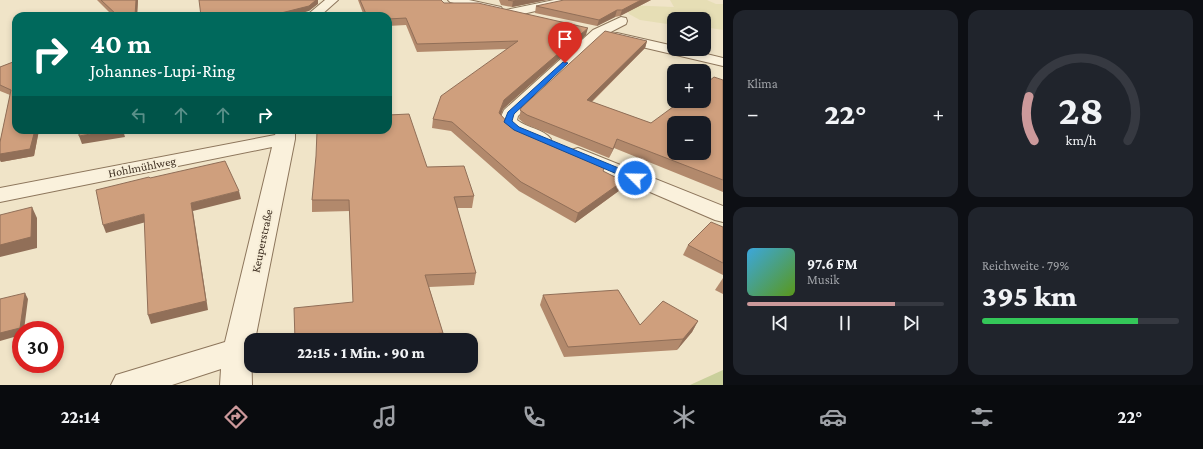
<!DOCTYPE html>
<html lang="de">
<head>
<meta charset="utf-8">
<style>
  :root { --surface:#171b24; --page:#20242c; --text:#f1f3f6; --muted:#9ea1a6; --line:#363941; --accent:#cc999b }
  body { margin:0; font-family:"Crimson Pro",serif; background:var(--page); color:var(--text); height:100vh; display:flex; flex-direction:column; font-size:15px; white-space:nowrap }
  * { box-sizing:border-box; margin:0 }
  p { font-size:13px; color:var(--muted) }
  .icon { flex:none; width:22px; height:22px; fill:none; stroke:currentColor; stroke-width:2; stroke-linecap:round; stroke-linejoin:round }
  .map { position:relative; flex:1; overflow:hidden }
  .sheet { display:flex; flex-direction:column; gap:10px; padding:10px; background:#0d0f14; width:480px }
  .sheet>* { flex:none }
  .banner { position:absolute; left:12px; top:12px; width:380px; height:122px; border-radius:12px; box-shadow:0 2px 6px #0003; background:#00695c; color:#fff; overflow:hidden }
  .buttons { position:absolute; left:667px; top:12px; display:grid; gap:8px }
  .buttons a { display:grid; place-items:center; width:44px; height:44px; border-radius:8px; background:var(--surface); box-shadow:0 2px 6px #0003; font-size:20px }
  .speed { position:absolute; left:12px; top:321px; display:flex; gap:8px; font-size:20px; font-weight:700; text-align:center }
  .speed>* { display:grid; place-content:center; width:52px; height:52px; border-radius:50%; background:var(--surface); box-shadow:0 2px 6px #0003; line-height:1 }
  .speed .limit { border:6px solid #d22; background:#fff; color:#111 }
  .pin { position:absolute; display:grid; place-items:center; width:34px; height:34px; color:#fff; margin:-41px -17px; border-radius:50% 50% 50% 0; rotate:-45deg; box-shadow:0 0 4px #0007 }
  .pin .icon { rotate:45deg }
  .me { position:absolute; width:44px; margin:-22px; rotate:293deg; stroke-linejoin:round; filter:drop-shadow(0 0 3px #0008) }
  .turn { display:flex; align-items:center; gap:14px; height:84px; padding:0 12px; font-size:18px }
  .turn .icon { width:52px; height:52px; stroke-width:2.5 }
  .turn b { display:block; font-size:28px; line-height:34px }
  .lanes { display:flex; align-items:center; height:38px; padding:0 12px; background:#0003; justify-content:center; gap:20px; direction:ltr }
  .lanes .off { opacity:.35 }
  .big { font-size:30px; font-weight:800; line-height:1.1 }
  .sheet .tile { flex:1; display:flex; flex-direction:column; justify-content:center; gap:6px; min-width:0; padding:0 14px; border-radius:12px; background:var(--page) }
  .sheet .dial { align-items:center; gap:0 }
  .dial svg { height:104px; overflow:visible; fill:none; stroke:var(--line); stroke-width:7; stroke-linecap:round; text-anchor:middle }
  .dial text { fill:var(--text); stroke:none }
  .song { display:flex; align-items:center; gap:12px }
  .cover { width:48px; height:48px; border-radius:6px; background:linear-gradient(135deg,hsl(200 70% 55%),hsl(90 70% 35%)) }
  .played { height:4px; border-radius:2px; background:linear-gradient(90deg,var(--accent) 75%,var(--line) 75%) }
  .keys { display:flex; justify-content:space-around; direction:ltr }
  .heat { display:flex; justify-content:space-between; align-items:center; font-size:22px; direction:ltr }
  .charge { height:6px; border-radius:3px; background:linear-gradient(90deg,#34c759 79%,var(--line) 0) }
  .sheet .tiles { flex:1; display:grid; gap:10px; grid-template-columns:repeat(2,1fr) }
  .trip { position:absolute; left:244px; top:333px; width:234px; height:40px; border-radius:12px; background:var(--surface); box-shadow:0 2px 6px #0003; font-weight:800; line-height:40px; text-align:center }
  .tab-bar { display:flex; height:64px; justify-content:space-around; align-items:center; background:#090b0e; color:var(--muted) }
  .tab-bar .icon { width:28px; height:28px }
  .tab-bar .selected { color:var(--accent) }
  .tab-bar b { font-size:18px; color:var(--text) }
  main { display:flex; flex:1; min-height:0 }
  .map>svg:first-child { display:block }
</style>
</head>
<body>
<main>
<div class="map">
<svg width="723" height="385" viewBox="0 0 723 385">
  <rect width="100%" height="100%" fill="#f0e4c8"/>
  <!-- farmland -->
  <path fill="#e6deb5" d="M 670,0 L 707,0 L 716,4 L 723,4 L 723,30 L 704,27 L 704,19 L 674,19 L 674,25 L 640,20 L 629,14 L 624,5 L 674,7 Z"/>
  <!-- green -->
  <path fill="#c9cf9b" d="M 723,370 L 723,385 L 690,385 Z"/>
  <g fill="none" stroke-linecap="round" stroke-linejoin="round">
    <!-- minor casing -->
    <g stroke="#8d765c" stroke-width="2">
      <g id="minor">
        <path d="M 325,0 L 338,0 L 320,16 L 306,16 Z"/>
        <path d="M 448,0 L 469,0 L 501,7 L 503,10 L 501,13 L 497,14 L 450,2 Z"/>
        <path d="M 554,0 L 576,0 L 574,2 L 510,17 L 506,16 L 504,13 L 506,10 Z"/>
        <path d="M 621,17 L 626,18 L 627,21 L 626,24 L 603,36 L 518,116 L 517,120 C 527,128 544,129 551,139 L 548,143 C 532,147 508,134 499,121 L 504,110 L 593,30 Z"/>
        <path d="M 617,33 L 674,46 L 674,49 L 686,49 L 723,58 L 723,66 L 612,40 L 610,37 L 612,34 Z"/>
        <path d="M 277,130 L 295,130 L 295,139 L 255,340 L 251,340 L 252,385 L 220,385 L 221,369 L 172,385 L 111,385 L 116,375 L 225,342 L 272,147 L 0,202 L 0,188 L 275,135 Z"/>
        <path d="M 578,148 L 723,206 L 723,222 L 715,220 L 571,158 L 568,154 L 571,150 Z"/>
      </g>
    </g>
    <!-- minor -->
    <use href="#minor" fill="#faf1dc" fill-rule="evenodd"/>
  </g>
  <!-- wall -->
  <g fill="#b2896c">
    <path d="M 97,0 L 138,0 L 137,16 L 113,16 Z"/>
    <path d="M 358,0 L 441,0 L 444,3 L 586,35 L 503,109 L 501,115 L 511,126 L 623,181 L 620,190 L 575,223 L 519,191 L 451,131 L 432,128 L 433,119 L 507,49 L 417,52 L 406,25 L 388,26 L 388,16 L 364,16 Z"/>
    <path d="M 499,0 L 547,0 L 512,7 L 501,5 Z"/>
    <path d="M 651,0 L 620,16 L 615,17 L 597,26 L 535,13 L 536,6 Z"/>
    <path d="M 647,41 L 645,48 L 592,102 L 651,123 L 723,80 L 723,192 L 614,148 L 609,158 L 525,124 L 519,119 L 521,108 Z"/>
    <path d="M 13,62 L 16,130 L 39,130 L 34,156 L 1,162 L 0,160 L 0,142 L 10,95 L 0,91 L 0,67 Z"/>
    <path d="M 324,130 L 388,130 L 427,167 L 474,196 L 472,208 L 457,208 L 476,273 L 474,285 L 429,287 L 443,333 L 442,340 L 295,340 L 353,302 L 350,211 L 312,212 L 312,200 Z"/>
    <path d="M 723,227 L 723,275 L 683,255 L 688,245 Z"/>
    <path d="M 723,278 L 723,294 L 715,290 Z"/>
    <path d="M 543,295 L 640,325 L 698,321 L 692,332 L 677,350 L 564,357 L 540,305 Z"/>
  </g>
  <!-- shaded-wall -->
  <g fill="#916f58">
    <path d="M 136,0 L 138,0 L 137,16 L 135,16 Z"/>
    <path d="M 316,0 L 318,0 L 318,4 L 309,11 L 291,16 L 269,16 Z"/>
    <path d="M 518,0 L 547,0 L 512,7 L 513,1 Z"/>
    <path d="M 641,0 L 651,0 L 620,16 L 622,10 Z"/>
    <path d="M 617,10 L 615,17 L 597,26 L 599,20 Z"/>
    <path d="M 588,28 L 586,35 L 503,109 L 498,122 L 499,113 L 504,100 Z"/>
    <path d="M 647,41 L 645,48 L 584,109 L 587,100 Z"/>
    <path d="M 35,130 L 39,130 L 34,156 L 1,162 L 0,160 L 0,154 Z"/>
    <path d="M 114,130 L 123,130 L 125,137 L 82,144 L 79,136 Z"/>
    <path d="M 617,139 L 614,148 L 609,158 L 613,149 Z"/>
    <path d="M 623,181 L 620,190 L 575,223 L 578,213 Z"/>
    <path d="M 239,191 L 241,199 L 193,211 L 208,310 L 151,324 L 148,315 L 191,203 Z"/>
    <path d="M 32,207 L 37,218 L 37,248 L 0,257 L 0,245 Z"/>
    <path d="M 144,214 L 146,222 L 106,233 L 103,225 Z"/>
    <path d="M 25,293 L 28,299 L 24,330 L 21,330 L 21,335 L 0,341 L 0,333 Z"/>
    <path d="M 698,321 L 692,332 L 677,350 L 683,339 Z"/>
  </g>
  <!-- building -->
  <g fill="#cf9f7d" stroke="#916f58" fill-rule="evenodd">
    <path d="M 101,0 L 136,0 L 135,16 L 118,16 Z"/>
    <path d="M 199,0 L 316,0 L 309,6 L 269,16 L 201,16 Z"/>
    <path d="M 360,0 L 441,0 L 444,3 L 478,3 L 588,28 L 504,100 L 499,113 L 511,126 L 606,164 L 603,171 L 623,181 L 578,213 L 521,182 L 452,122 L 433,119 L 441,96 L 518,41 L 417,44 L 406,18 L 388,19 L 388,16 L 367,16 Z"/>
    <path d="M 508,0 L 518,0 L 513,1 Z"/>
    <path d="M 564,0 L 641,0 L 622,10 L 617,10 L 599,20 L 536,6 Z"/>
    <path d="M 605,31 L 647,41 L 587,100 L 651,123 L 681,101 L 704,101 L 704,85 L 714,77 L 723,80 L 723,180 L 617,139 L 613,149 L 527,115 L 520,110 L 521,108 ZM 674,123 L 704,123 L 704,153 L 674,153 Z"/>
    <path d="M 16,55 L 16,130 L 35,130 L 30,149 L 0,154 L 0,142 L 11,90 L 0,85 L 0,67 L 13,62 Z"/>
    <path d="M 409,114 L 427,167 L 464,166 L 474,196 L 454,197 L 476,273 L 425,275 L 443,333 L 371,340 L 295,340 L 294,308 L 353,302 L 349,200 L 312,200 L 316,156 L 317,131 L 324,131 L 324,130 L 388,130 L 388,115 Z"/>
    <path d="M 79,130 L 114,130 L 79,136 Z"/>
    <path d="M 225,161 L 239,191 L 191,203 L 206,301 L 148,315 L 144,214 L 103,225 L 96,190 L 149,177 L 150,178 Z"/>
    <path d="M 32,207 L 31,237 L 0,245 L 0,215 Z"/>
    <path d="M 711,222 L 723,227 L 723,263 L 688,245 Z"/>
    <path d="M 618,290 L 640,325 L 663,301 L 698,321 L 683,339 L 568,347 L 543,295 Z"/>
    <path d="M 25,293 L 20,328 L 0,333 L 0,299 Z"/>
  </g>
  <!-- route -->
  <path fill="#1a73e8" stroke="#114b97" d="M 563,62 L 568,63 L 514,114 L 512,121 L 519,127 L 638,176 L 639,178 L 638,180 L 631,180 L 514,130 L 504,122 L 508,112 Z"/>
  <g text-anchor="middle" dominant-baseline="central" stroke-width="4" stroke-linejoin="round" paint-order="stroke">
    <!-- street labels -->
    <g font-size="12" fill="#3d2e20" stroke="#f7eed8">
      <text transform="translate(142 167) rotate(-11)">Hohlmühlweg</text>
      <text transform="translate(262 241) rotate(-78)">Keuperstraße</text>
    </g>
  </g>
</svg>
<div class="buttons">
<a><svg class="icon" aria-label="layers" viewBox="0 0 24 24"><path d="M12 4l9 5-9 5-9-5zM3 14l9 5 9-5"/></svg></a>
<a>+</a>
<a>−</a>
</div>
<div class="speed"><div class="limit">30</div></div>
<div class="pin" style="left:565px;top:63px;background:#d93025"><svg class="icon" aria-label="arrive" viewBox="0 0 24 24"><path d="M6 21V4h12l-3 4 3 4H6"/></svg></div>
<svg class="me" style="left:635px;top:178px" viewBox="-20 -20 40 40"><circle r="17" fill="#1a73e8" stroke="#fff" stroke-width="3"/><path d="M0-11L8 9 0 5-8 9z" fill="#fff"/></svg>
<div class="trip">22:15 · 1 Min. · 90 m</div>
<div class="banner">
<div class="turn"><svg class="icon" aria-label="right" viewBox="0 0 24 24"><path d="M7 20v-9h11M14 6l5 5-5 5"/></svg><div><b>40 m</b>Johannes-Lupi-Ring</div></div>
<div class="lanes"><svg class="icon off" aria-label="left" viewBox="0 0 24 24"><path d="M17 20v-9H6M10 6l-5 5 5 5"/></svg><svg class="icon off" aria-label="ahead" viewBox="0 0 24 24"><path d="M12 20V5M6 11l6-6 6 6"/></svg><svg class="icon off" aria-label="ahead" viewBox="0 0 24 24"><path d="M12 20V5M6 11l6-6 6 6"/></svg><svg class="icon" aria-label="right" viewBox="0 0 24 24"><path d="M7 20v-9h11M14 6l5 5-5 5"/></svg></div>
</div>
</div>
<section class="sheet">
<div class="tiles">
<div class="tile"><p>Klima</p>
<div class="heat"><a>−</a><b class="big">22°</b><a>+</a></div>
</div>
<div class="tile dial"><svg viewBox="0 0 100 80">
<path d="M14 69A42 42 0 1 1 86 69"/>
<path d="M14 69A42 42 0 0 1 10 35" stroke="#cc999b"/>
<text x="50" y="56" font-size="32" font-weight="700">28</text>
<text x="50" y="72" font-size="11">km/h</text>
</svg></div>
<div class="tile">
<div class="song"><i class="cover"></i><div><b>97.6 FM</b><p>Musik</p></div></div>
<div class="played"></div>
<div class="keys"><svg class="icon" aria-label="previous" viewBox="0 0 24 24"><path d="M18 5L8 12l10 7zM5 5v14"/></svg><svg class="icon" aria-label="pause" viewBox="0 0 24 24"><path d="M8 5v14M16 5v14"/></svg><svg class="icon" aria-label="next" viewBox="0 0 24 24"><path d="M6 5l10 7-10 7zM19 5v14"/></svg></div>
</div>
<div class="tile"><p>Reichweite · 79%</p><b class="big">395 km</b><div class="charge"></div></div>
</div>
</section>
</main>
<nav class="tab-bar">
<b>22:14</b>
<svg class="icon selected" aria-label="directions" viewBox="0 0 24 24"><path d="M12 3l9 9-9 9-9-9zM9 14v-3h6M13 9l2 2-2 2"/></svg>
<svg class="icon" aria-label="music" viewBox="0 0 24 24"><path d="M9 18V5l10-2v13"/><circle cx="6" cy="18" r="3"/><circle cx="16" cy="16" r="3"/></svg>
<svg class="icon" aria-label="phone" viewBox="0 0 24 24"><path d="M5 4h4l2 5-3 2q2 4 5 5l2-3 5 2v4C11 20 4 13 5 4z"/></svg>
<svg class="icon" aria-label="climate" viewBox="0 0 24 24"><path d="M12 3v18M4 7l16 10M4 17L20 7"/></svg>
<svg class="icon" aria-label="car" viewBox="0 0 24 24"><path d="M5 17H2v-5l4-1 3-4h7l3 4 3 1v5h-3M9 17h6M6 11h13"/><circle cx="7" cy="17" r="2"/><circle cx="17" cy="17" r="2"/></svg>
<svg class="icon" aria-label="filters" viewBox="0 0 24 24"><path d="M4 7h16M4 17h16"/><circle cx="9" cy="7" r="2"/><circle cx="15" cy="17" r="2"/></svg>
<b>22°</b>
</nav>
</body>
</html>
